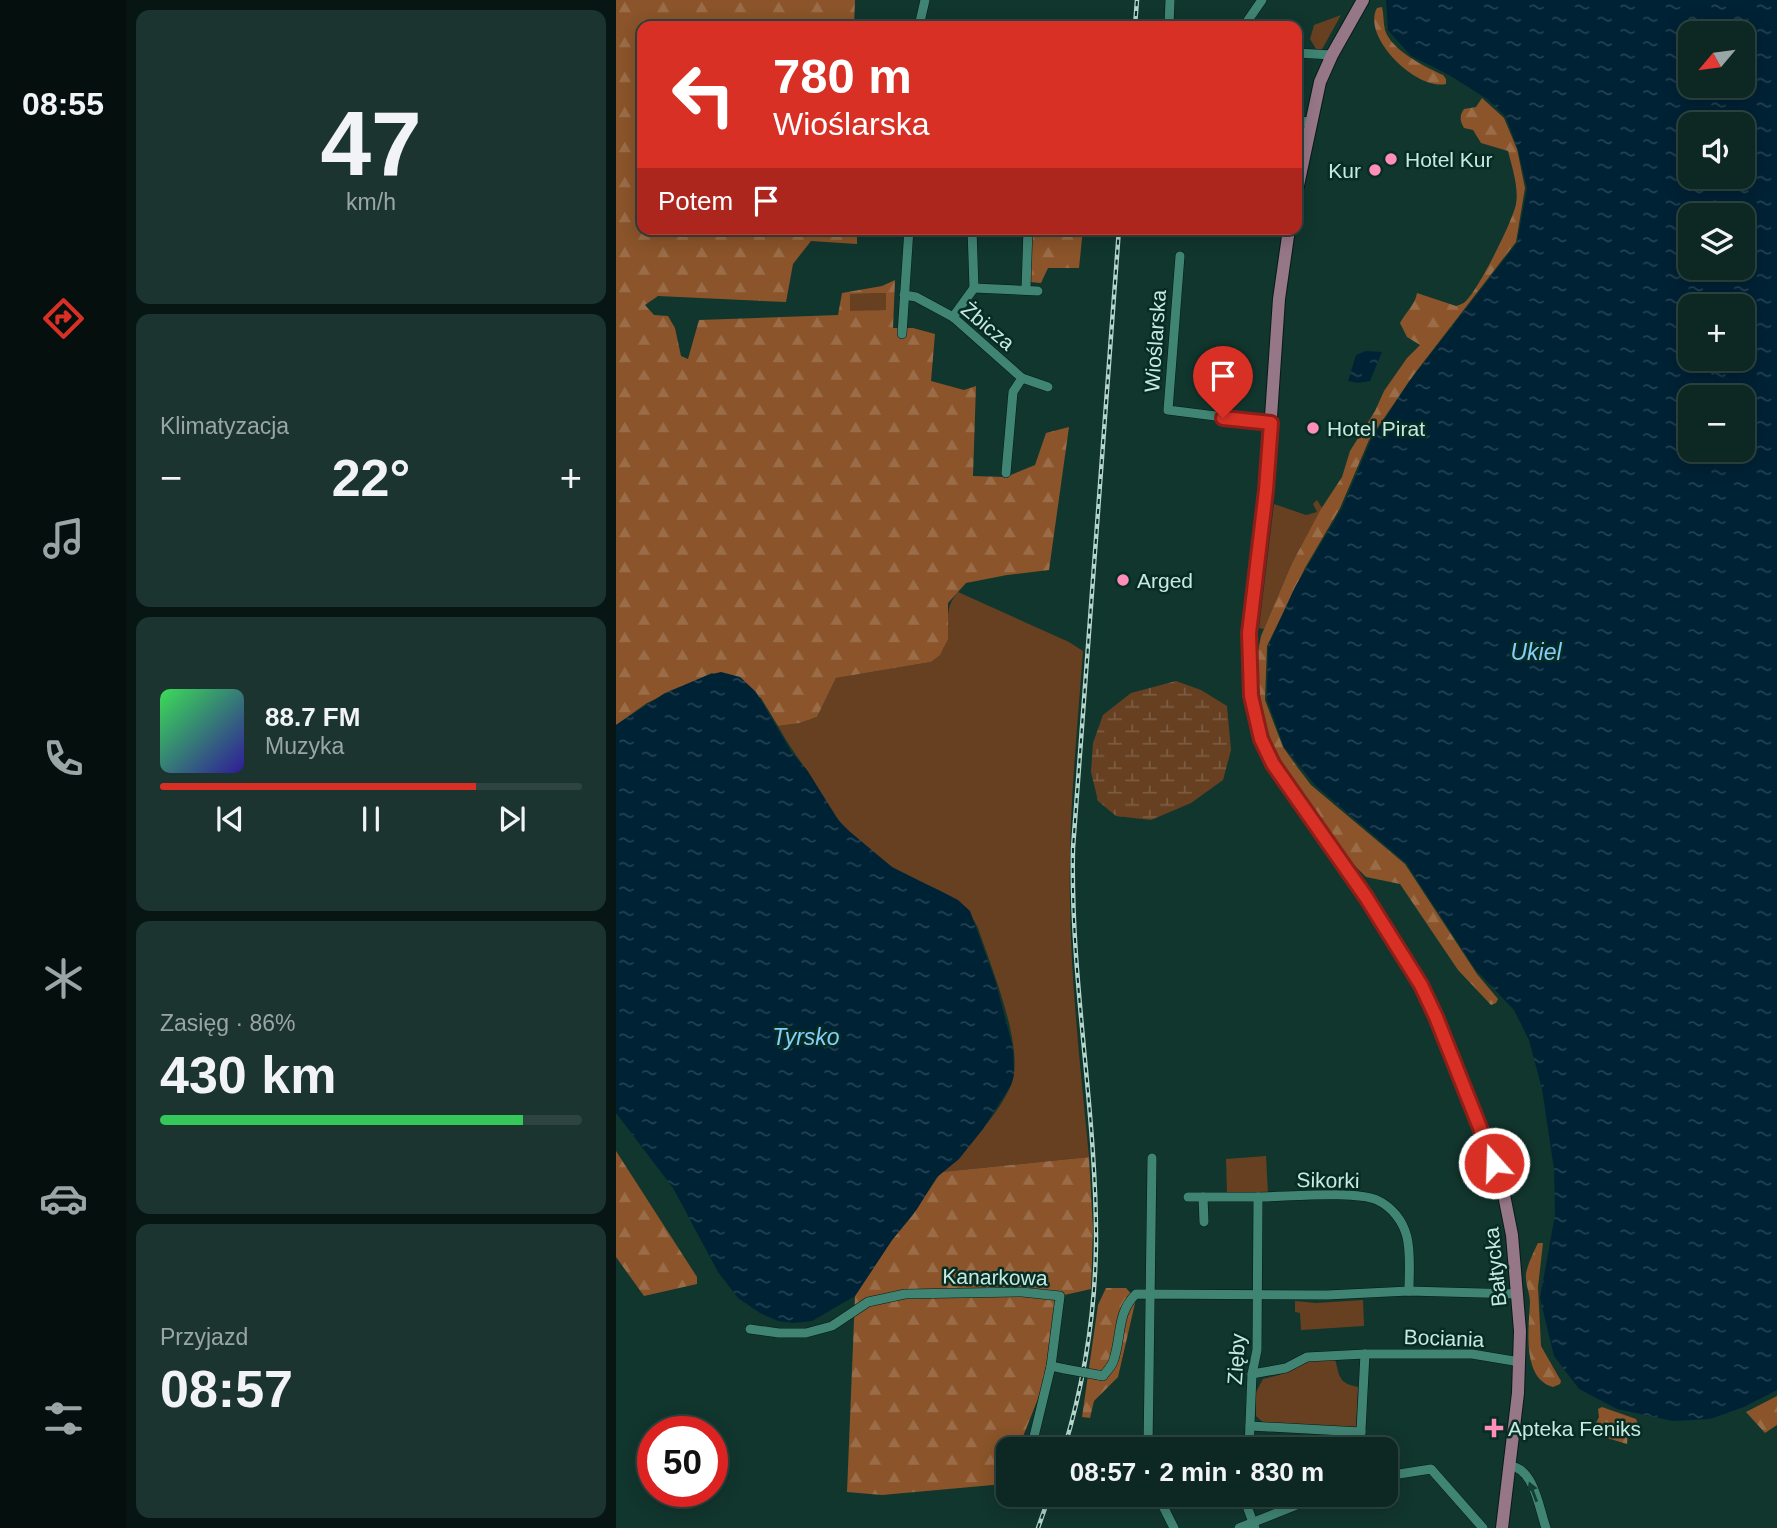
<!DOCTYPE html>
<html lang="pl">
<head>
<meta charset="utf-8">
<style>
  :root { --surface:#0d2822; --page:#1b342f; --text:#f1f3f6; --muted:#9aa6a5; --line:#2d4440; --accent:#d93025 }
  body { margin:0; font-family:Helvetica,sans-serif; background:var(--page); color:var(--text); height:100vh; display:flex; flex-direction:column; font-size:26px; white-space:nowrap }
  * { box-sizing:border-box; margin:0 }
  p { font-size:23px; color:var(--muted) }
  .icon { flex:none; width:38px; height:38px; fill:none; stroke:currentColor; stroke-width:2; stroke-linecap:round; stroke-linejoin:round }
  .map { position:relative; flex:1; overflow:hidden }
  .sheet { display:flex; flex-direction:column; gap:10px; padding:10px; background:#071613; width:490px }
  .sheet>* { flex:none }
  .hud { position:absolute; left:21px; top:21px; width:665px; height:214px; border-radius:14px; box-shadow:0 4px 18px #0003,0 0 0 2px var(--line); background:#d93025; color:#fff; overflow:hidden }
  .needle { width:46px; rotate:241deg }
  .controls { position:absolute; left:1062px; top:21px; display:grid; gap:14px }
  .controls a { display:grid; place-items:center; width:77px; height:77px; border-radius:14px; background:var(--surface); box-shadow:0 4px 18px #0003,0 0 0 2px var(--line); font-size:35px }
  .speed { position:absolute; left:21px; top:1416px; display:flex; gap:14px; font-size:35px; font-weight:700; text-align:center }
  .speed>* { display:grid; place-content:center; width:91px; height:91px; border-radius:50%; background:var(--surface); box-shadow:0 4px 18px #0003,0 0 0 2px var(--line); line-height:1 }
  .speed .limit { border:10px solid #d22; background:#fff; color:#111 }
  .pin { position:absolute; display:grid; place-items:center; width:60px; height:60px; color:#fff; margin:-72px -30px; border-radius:50% 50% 50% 0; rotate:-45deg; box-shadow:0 0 7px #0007 }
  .pin .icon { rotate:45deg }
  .me { position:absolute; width:77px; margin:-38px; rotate:340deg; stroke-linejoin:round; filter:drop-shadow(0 0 5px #0008) }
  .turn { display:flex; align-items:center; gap:24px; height:147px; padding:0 21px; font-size:32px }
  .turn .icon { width:91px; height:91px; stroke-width:2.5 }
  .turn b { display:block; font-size:49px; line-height:60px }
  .then { display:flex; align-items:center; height:66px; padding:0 21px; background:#0003; gap:14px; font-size:26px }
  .big { font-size:52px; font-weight:700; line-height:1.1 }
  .sheet .card { flex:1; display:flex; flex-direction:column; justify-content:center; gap:10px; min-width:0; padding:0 24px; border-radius:14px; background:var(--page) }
  .sheet .dial { align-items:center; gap:0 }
  .dial b { font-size:91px; line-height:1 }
  .song { display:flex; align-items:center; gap:21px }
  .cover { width:84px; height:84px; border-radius:10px; background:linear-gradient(135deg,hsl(130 70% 55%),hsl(250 70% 35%)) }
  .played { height:7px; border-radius:4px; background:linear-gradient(90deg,var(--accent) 75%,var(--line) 75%) }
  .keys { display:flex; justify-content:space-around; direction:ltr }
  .heat { display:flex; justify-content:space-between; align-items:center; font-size:38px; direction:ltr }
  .charge { height:10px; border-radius:5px; background:linear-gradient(90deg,#34c759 86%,var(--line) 0) }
  .trip { position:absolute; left:380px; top:1437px; width:402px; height:70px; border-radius:14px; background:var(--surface); box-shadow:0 4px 18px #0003,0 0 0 2px var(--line); font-weight:700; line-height:70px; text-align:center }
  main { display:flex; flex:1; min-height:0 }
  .tabs { display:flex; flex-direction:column; width:126px; justify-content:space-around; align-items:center; background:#05100e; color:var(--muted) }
  .tabs .icon { width:49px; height:49px }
  .tabs .current { color:var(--accent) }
  .tabs b { font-size:32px; color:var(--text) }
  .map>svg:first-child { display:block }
</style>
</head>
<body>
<main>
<nav class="tabs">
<b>08:55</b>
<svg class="icon current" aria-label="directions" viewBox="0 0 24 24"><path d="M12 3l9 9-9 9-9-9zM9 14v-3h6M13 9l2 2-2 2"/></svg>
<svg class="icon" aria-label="music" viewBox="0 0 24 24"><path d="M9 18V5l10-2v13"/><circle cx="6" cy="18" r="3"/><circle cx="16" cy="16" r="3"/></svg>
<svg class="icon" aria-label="phone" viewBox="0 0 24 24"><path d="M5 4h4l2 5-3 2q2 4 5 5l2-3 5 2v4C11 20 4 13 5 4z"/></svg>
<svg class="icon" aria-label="climate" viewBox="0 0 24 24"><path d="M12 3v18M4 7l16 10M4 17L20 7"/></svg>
<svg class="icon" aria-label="car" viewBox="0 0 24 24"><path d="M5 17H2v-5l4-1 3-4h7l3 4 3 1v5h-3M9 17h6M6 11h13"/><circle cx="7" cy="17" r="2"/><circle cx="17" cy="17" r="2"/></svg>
<svg class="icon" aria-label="filters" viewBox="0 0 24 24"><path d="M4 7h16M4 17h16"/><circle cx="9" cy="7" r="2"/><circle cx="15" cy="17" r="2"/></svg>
</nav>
<section class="sheet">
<div class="card dial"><b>47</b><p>km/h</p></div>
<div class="card"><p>Klimatyzacja</p>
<div class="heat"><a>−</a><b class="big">22°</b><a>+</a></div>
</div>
<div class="card">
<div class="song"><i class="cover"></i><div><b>88.7 FM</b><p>Muzyka</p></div></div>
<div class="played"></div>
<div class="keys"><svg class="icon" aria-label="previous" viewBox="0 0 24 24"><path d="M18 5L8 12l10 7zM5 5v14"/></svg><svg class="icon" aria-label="pause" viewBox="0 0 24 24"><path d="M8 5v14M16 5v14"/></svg><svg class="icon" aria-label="next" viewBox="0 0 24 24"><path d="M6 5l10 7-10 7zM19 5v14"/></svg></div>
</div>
<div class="card"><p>Zasięg · 86%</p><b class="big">430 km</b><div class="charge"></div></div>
<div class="card"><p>Przyjazd</p><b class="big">08:57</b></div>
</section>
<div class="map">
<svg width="1161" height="1528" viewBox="0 0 1161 1528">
  <defs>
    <pattern id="forest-firs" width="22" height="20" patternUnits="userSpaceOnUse" patternTransform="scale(1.75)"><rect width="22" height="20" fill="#8b542a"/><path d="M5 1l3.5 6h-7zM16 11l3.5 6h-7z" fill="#9a6d48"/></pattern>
    <pattern id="wetland-marsh" width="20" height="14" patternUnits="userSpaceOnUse" patternTransform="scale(1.75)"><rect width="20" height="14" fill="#674022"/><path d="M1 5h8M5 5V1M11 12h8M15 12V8" fill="none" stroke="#7b5c42"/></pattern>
    <pattern id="water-ripples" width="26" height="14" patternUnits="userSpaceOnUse" patternTransform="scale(1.75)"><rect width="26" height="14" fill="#002235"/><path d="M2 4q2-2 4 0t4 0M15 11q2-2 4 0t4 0" fill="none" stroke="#244252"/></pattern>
  </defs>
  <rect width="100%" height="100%" fill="#11362e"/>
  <!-- green -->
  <g fill="#674022">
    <path d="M 725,15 L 705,51 L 700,49 L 694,39 L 698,25 Z"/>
    <path d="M 270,293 L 271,310 L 234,312 L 234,294 Z"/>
    <path d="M 701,500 L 706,508 L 676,563 L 648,629 L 643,628 L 658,504 L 690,515 L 701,512 L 697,504 Z"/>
    <path d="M 342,592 L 453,642 L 467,651 C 461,734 452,818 454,902 C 455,987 465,1072 473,1157 L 325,1172 C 341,1162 350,1149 362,1134 C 374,1121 396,1092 398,1074 C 403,1033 375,967 362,928 C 345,891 318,891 286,873 C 267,863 251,846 235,833 C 215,816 206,792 191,771 C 181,756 171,743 162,726 L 184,723 L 201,717 L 220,678 L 315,662 C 345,640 320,616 342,592 Z"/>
    <path d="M 650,1156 L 652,1194 L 611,1193 L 610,1159 Z"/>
    <path d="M 747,1300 L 748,1326 L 685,1330 L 684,1313 L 679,1312 L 679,1301 L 700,1303 Z"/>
    <path d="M 698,1359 L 719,1359 C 724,1377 722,1383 742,1387 L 740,1427 L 650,1425 L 640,1416 L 640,1392 L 647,1379 L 663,1375 Z"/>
  </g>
  <!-- forest -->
  <g fill="url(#forest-firs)" fill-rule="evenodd">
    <path d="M 0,0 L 239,0 L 238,26 L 26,26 L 26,130 L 23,140 L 26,229 L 39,229 L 40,232 L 66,232 L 69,229 L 241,229 L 241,244 L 195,241 L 177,264 L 170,302 L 42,296 L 29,305 L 38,315 L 52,316 L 59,328 L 65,356 L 72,359 L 83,320 L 222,315 L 226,293 L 266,286 L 279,280 L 277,328 L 297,328 L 319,334 L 315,381 L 348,390 L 360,386 L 357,476 L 390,477 L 419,465 L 430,433 L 453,427 L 433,570 L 391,575 L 350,583 L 332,603 L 332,639 L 324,655 L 315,662 L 220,678 L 201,717 L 184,723 L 162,726 L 145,698 L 96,673 L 31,703 L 0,725 ZM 270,293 L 270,310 L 234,311 L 234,294 Z"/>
    <path d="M 766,7 C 768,15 767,22 769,30 C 775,50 809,67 827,75 L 830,79 L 830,84 C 801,91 745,37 761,8 Z"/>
    <path d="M 866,98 L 888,118 L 901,149 L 909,188 L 900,242 L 799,373 L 753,440 L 724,508 L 689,568 L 651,646 L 649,700 L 667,747 L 682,768 L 695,785 L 789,864 L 861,974 L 882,999 L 880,1003 L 875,1005 L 842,970 L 784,884 L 750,877 L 736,863 L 667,766 L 656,745 L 646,711 L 640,661 L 645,636 L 676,563 L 705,509 L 726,477 L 734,451 L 759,411 L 768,391 L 791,358 L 804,345 L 791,337 L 784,323 C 790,312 799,305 801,293 L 840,306 C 843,305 847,304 850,301 C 863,288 896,223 900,204 C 903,188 896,167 892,151 L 865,143 L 857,130 L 848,128 C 844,121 843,116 848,109 L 860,107 Z"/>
    <path d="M 415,229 L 467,229 L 463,268 L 432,268 L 425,283 L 414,282 Z"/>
    <path d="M 0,1151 L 81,1277 L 81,1284 L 28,1296 L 0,1257 Z"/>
    <path d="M 473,1157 L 477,1229 L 475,1289 L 444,1296 L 435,1366 L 402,1449 L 392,1449 L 392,1473 L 388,1484 L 266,1495 L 231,1492 L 239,1296 L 276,1240 L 296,1216 L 325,1172 Z"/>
    <path d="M 922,1243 L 927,1243 L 922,1287 L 925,1346 L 945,1381 L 944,1384 L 937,1387 C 905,1378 913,1327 914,1302 C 914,1293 909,1284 910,1274 C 911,1266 918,1251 922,1243 Z"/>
    <path d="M 490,1288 L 510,1288 L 520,1299 L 502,1377 L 478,1401 L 474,1418 L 466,1417 L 482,1305 Z"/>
    <path d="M 1161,1396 L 1161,1425 L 1149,1433 L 1130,1412 Z"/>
    <path d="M 986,1407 L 1020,1419 L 1022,1424 L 1020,1433 L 1012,1435 L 1011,1444 L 981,1435 L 977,1429 L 983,1417 L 982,1409 Z"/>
  </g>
  <!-- wetland -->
  <path fill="url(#wetland-marsh)" d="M 560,681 L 585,690 L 611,706 L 615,750 L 607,780 L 575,803 L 535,820 L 500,816 L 482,801 L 475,772 L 477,743 L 487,715 L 515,693 Z"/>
  <!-- water -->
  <g fill="url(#water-ripples)" fill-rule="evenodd">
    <path d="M 770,0 L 1161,0 L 1161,1390 L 1128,1407 L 1094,1419 L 1057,1421 L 1001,1409 L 963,1389 L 938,1356 L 924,1298 L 939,1215 L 938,1169 L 926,1089 L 913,1040 L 898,1010 L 859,969 L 790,863 L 700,786 L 668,747 L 651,700 L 652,646 L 679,587 L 726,508 L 755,440 L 792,383 L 901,243 L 911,188 L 902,150 L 890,117 L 871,99 L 833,75 L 795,56 L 772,30 ZM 1127,33 L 1127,86 L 1074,86 L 1074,33 ZM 1127,124 L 1127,177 L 1074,177 L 1074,124 ZM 1127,215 L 1127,268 L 1074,268 L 1074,215 ZM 1127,306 L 1127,359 L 1074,359 L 1074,306 ZM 1127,397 L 1127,450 L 1074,450 L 1074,397 Z"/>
    <path d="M 750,351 L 766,352 L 754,381 L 742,383 L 732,381 L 740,355 Z"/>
    <path d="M 105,672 L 124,677 L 140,692 L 176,753 L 191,770 L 223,821 L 233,831 L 276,867 L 342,900 L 354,911 L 379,980 L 397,1048 L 398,1075 L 395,1085 L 367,1129 L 343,1159 L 320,1178 L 301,1209 L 276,1240 L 239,1296 L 196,1321 L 178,1323 L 162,1321 L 144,1313 L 122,1298 L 102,1272 L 57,1188 L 0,1113 L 0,725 L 49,693 L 92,675 Z"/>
  </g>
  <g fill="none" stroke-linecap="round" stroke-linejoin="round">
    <!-- minor casing -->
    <g stroke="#061b16" stroke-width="10">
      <g id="minor">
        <path d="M 303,26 L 309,0"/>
        <path d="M 553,26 L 554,0"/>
        <path d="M 628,26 L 646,0"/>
        <path d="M 681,53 L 716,55"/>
        <path d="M 681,121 L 694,122"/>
        <path d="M 356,229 L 358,288"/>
        <path d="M 564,256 L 552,410 L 655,423"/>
        <path d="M 410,289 L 412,229"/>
        <path d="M 288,295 L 300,297 L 337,317 L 406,378 L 432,387"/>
        <path d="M 337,317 L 358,288 L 422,291"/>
        <path d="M 286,334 L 293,229"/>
        <path d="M 390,473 L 397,392 L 406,378"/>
        <path d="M 572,1197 L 642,1197"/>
        <path d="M 587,1197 L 588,1222"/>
        <path d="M 134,1329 L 163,1333 L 190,1333 L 216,1326 L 252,1302 L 289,1294 L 406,1292 L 444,1296 L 435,1366 L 449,1369"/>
        <path d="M 636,1374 L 670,1368 L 691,1357 L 749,1354 L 856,1354 L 904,1362"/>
        <path d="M 482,1375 L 487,1376 C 490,1372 495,1367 497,1362 C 506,1338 500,1313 520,1294 L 711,1295 L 793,1291 L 902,1294"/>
        <path d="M 634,1426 L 745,1432"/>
        <path d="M 415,1449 L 435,1366"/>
        <path d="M 532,1449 L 536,1158"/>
        <path d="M 633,1449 L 636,1374 L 641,1350 L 642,1197 C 669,1197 740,1190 761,1200 C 776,1207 787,1221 791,1237 C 795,1254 793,1273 793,1291"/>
        <path d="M 744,1449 L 749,1354"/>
        <path d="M 894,1466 C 918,1468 923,1508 930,1528"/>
        <path d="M 770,1476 L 815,1469 L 867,1528"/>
        <path d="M 541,1494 L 558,1528"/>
        <path d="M 632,1494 L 632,1509 L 639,1528"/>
        <path d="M 623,1528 L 688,1502 L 700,1494"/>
      </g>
    </g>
    <!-- major casing -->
    <g stroke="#061b16" stroke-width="14">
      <g id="major">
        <path d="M 681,190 L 704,82 L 716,55 L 747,0"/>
        <path d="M 673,229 L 663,299 L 650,490 L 633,621 L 632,645 L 637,708 L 645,739 L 657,764 L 749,897 L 797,971 L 813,1000 L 873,1148 L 887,1190 L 896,1235 L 904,1331 L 902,1393 L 886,1528"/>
      </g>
    </g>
    <!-- minor -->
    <use href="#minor" stroke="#408474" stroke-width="9"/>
    <!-- major -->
    <use href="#major" stroke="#967788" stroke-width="12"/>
    <!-- rail casing -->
    <g stroke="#b3d5cb" stroke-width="4.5">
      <g id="rail">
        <path d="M 519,26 L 521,0"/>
        <path d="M 448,1449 C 468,1383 479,1314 480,1245 C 481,1112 454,981 457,848 L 503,229"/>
        <path d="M 422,1528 L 434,1494"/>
      </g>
    </g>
    <!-- rail -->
    <use href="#rail" stroke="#062c24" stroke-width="2" stroke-dasharray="5" stroke-linecap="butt"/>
    <!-- minor-bridge casing -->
    <g stroke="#061b16" stroke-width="10" stroke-linecap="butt">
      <path id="minor-bridge" d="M 449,1369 L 482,1375"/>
    </g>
    <!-- minor-bridge -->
    <use href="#minor-bridge" stroke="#408474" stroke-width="9"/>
  </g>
  <!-- one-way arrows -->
  <defs><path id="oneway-solid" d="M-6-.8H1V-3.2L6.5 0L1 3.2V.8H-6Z" transform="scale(1.75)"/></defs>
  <use fill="#123e34" href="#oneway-solid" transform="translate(917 1492) rotate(-111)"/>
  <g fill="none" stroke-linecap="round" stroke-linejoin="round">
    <!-- route casing -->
    <g stroke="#8d1f18" stroke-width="18">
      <path id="route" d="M 607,418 L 655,423 L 650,490 L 633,633 L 635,696 L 645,739 L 657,764 L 750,897 L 805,985 L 820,1017 L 878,1163"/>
    </g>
    <!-- route -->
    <use href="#route" stroke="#d93025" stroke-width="12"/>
  </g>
  <!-- markers -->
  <g fill="#ff8eba" stroke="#062c24" stroke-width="2.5">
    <circle cx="775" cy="159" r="7"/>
    <circle cx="759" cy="170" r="7"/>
    <circle cx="697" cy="428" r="7"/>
    <circle cx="507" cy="580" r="7"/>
    <path d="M874.5 1417.5h7v7h7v7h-7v7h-7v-7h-7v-7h7z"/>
  </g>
  <g text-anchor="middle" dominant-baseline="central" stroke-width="5" stroke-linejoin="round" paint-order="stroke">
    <!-- poi labels -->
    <g font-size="21" fill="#c7e9df" stroke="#062c24" text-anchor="start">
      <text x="789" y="159">Hotel Kur</text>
      <text x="745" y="170" text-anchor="end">Kur</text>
      <text x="711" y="428">Hotel Pirat</text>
      <text x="521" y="580">Arged</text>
      <text x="892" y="1428">Apteka Feniks</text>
    </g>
    <!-- street labels -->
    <g font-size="21" fill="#c7e9df" stroke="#062c24">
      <text transform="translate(372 326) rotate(40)">Żbicza</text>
      <text transform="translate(539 341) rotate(-86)">Wioślarska</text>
      <text transform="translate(712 1180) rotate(1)">Sikorki</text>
      <text transform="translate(879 1267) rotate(-96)">Bałtycka</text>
      <text transform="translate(379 1277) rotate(1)">Kanarkowa</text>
      <text transform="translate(828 1338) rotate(2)">Bociania</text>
      <text transform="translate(620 1359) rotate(-86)">Zięby</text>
    </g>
    <!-- water labels -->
    <g font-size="23" font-style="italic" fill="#85cffc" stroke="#062c24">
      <text x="920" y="652">Ukiel</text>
      <text x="190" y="1037">Tyrsko</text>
    </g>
  </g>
</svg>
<div class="controls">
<a><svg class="needle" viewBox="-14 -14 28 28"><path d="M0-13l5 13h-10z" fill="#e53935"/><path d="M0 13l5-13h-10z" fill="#9aa6a5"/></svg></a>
<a><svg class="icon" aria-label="sound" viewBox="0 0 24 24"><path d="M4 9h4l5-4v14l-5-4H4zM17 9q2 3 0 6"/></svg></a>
<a><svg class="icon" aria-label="layers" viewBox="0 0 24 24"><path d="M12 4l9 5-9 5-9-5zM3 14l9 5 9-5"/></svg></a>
<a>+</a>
<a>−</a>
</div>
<div class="speed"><div class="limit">50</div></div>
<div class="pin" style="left:607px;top:418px;background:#d93025"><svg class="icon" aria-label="arrive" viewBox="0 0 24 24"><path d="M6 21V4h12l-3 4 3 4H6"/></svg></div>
<svg class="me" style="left:878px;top:1163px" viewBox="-20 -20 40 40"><circle r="17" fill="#d93025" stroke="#fff" stroke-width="3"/><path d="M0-11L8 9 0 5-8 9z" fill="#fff"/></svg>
<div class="trip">08:57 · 2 min · 830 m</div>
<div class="hud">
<div class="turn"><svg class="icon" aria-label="left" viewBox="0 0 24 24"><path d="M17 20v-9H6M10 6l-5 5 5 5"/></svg><div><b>780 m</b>Wioślarska</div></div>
<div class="then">Potem<svg class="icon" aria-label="arrive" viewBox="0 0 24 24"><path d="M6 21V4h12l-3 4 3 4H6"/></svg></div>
</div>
</div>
</main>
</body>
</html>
